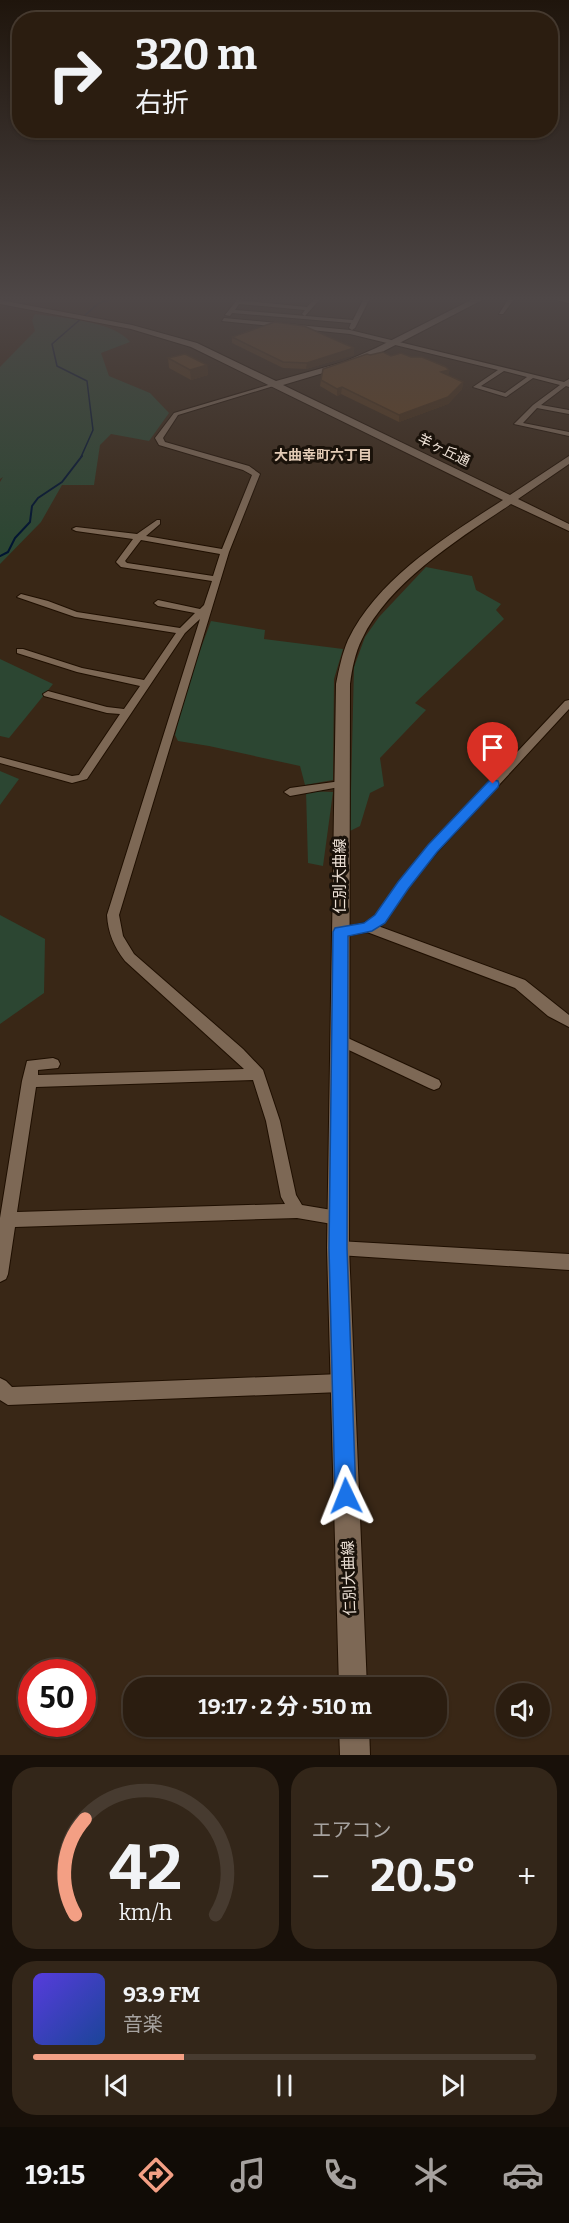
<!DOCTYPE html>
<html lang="ja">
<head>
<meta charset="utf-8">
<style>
  :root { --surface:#2b1d10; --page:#332619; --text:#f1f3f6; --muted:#a6a29f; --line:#473b30; --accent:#f39f84 }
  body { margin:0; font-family:Bitter,"Noto Sans JP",serif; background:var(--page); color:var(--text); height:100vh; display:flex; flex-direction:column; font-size:22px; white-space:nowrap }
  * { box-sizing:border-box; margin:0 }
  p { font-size:20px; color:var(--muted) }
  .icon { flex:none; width:33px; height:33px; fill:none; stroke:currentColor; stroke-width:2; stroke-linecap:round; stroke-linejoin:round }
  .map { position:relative; height:1755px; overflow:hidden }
  .sheet { display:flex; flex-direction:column; gap:12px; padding:12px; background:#181009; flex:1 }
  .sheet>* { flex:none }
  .top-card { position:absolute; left:12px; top:12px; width:546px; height:126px; border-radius:24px; box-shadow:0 2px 4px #0004,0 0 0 2px var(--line); background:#2b1d10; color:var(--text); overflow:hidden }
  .buttons { position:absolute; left:496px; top:1683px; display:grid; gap:12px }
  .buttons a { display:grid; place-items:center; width:54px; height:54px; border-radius:50%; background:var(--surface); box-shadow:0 2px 4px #0004,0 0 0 2px var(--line); font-size:30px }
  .speed { position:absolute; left:18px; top:1659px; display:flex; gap:12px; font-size:30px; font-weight:700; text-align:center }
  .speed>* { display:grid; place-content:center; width:78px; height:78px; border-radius:50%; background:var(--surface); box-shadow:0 2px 4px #0004,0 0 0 2px var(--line); line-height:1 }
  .speed .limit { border:9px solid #d22; background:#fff; color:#111 }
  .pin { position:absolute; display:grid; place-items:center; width:51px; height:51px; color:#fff; margin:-62px -26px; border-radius:50% 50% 50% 0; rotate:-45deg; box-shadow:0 0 6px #0007 }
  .pin .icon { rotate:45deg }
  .me { position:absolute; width:66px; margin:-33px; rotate:358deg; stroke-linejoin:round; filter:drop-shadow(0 0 4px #0008) }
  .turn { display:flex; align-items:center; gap:21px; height:126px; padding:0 24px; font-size:27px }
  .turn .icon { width:78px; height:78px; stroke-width:2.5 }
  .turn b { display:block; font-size:42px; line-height:51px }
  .big { font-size:45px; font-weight:700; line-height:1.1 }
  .sheet .widget { flex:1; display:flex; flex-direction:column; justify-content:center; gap:9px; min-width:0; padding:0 21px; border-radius:24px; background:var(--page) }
  .sheet .dial { align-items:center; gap:0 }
  .dial svg { height:156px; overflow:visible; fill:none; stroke:var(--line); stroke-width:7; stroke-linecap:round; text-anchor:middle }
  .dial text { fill:var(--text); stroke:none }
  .song { display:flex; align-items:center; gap:18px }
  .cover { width:72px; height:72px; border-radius:9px; background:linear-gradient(135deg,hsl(250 70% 55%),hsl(220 70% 35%)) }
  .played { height:6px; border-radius:3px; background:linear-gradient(90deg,var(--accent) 30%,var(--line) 30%) }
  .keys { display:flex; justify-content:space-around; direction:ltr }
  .heat { display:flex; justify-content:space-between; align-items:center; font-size:33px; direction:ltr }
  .sheet .tiles { flex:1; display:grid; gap:12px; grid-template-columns:1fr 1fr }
  .widget:last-child { grid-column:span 2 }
  .trip { position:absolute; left:123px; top:1677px; width:324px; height:60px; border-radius:24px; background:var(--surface); box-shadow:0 2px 4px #0004,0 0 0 2px var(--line); font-weight:700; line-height:60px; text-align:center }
  .tab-bar { display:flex; height:96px; justify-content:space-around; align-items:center; background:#110c06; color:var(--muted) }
  .tab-bar .icon { width:42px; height:42px }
  .tab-bar .selected { color:var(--accent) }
  .tab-bar b { font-size:27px; color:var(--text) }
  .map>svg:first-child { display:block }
</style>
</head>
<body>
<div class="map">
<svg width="569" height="1755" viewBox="0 0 569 1755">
  <rect width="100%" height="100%" fill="#392716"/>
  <!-- green -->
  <g fill="#2c4632">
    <path d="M 35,314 C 62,318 114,321 130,342 L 101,353 L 109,376 L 150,393 L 169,413 L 149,441 L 111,434 L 100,445 L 94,485 L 62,485 L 41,522 L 0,564 L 0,482 L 3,477 L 0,479 L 0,367 L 35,331 L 32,320 Z"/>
    <path d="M 426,567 L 472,576 L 476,590 L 501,604 L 496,610 L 504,619 L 415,703 L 426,710 L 380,758 L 384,786 L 370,793 L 360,826 L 350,831 L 354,667 L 365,637 L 379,617 Z"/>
    <path d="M 211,621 L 265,630 L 264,639 L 343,649 L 334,679 L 333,780 L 305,785 L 300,766 L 209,746 L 178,741 L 175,735 L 187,685 Z"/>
    <path d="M 0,659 L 53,684 L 9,738 L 0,736 Z"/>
    <path d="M 0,771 L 19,779 L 0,805 Z"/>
    <path d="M 306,791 L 333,792 L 323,866 L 308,863 Z"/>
    <path d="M 0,915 L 45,939 L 44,993 L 0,1024 Z"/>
  </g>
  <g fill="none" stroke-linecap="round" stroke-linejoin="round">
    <!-- stream-far1 -->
    <path stroke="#011432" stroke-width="1.5" d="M 81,457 L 93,430 L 87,381 L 57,366 L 52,344 L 99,303 L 117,298"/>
    <!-- stream -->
    <path stroke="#011432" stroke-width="2" d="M 0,556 L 8,552 L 15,538 L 30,522 L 32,506 L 38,498 L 62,482 L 82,456"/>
    <!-- street casing -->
    <g stroke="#1f0f01" stroke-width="2">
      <g id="street">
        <path d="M 315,298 L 321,298 L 305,316 L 302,314 L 305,310 L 239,304 L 235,310 L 353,320 L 364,298 L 370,298 L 355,328 L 352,330 L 349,328 L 351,323 L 232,313 L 230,316 L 225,315 L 237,300 L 307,307 Z"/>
        <path d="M 509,298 L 515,298 L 503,314 L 499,314 Z"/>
        <path d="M 224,318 L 350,330 L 564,382 L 569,379 L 569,387 L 566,386 L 541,405 L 569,410 L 569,414 L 537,408 L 523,423 L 569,432 L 569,436 L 514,424 L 533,405 L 560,385 L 533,378 L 506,397 L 473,387 L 498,370 L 350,334 L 222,321 ZM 504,371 L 527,377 L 505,393 L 481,386 Z"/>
        <path d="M 275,383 L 280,384 L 178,415 L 163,438 L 165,442 L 249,466 L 260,474 L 229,552 L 119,915 L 123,936 L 134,954 L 243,1049 L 263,1070 L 280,1121 L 296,1195 L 302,1205 L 338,1211 L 344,1213 L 346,1218 L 344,1223 L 338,1225 L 297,1218 L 15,1227 L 8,1274 L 6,1279 L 0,1282 L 0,1218 L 22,1081 L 27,1061 L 53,1058 L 58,1060 L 60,1064 L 58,1068 L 38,1070 L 38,1075 L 244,1069 L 125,961 C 114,947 108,933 107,915 L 200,619 L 185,633 L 87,779 L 72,783 L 0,763 L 0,757 L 72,776 L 79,775 L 120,714 L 107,713 L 44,696 L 43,694 L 48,691 L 107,707 L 124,709 L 140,686 L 77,672 L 17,653 L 17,649 L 23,649 L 82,668 L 144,680 L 176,633 L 75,617 L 17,597 L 21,594 L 48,601 L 77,612 L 180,628 L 195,613 L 158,606 L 154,603 L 158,600 L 200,609 L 204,605 L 212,581 L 121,567 L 116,562 L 133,539 L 76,531 L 72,529 L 76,527 L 137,534 L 157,520 L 160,520 L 160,524 L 146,536 L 222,549 L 252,475 L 243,470 L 159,445 L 155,438 L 174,413 ZM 141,540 L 220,554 L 213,576 L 127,563 L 125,561 ZM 253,1080 L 266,1121 L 281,1197 L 285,1204 L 17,1212 L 36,1087 Z"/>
        <path d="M 569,700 L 569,709 L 437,852 L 407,888 L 384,922 L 378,926 L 525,980 L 569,1015 L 569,1027 L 548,1016 L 515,988 L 367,932 L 340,937 L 336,935 L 334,932 L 336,929 L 364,923 L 376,916 L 399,882 L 429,846 L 565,701 Z"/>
        <path d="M 341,781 L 346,784 L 345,786 L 290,796 L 284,792 L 290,788 Z"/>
        <path d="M 339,1034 L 439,1080 L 441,1084 L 439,1088 L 434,1090 L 429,1088 L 334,1043 L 332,1039 L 334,1035 Z"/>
        <path d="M 338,1241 L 569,1254 L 569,1270 L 338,1255 L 332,1253 L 330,1248 L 332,1243 Z"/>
        <path d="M 341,1374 L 347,1377 L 350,1383 L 347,1389 L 341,1392 L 8,1405 L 0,1400 L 0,1378 L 6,1381 L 12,1387 Z"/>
      </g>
    </g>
    <!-- secondary casing -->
    <g stroke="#1f0f01" stroke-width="2">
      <g id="secondary">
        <path d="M 475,298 L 486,298 L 382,352 L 350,365 L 283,385 L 510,495 L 569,456 L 569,464 L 518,499 L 569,524 L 569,531 L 511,504 C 460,538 389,582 362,639 C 355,653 352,669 350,684 L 349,1248 L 367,1688 L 339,1688 L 327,1248 L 336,684 C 339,669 342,654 348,640 C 378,578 447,536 503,500 L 191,347 L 131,329 L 0,304 L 0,300 L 132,325 L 197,343 L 276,381 L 344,362 L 376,348 Z"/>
        <path d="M 339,1726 L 369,1726 L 370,1755 L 340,1755 Z"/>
      </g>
    </g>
    <!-- highway casing -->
    <g stroke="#1f0f01" stroke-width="2">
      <path id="highway" d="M 556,298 L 569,298 L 569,303 L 557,300 Z"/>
    </g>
    <!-- street -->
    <use href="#street" fill="#7d6855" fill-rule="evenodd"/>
    <!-- secondary -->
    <use href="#secondary" fill="#7d6855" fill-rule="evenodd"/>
    <!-- highway -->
    <use href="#highway" fill="#dd9867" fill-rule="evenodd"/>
  </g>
  <!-- wall -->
  <g fill="#53371b">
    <path d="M 232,337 L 354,355 L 306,369 L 283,368 L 232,343 Z"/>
    <path d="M 370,355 L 391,356 L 449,370 L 449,376 L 463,382 L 462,389 L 448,404 L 399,422 L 341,394 L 337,396 L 320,386 L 321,380 Z"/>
    <path d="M 168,358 L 207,365 L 208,375 L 191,380 L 169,368 Z"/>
  </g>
  <!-- shaded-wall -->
  <g fill="#442d16">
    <path d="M 354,348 L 354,355 L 306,369 L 307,363 Z"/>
    <path d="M 207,365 L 208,375 L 191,380 L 190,370 Z"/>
    <path d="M 449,370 L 449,377 L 441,372 Z"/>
    <path d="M 463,382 L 462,389 L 448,404 L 399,422 L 399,415 Z"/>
    <path d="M 342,387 L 341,394 L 337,396 L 337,389 Z"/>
  </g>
  <!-- building -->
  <g fill="#61401f" stroke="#442d16" stroke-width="1.5">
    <path d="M 275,322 L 304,326 L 354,348 L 307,363 L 283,362 L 232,337 Z"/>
    <path d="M 383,352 L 391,356 L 401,353 L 411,357 L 422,357 L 446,367 L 449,370 L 441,372 L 463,382 L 448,397 L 399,415 L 342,387 L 337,389 L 321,380 L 323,369 L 367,354 L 370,355 Z"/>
    <path d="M 185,354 L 207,365 L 190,370 L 168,358 Z"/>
  </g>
  <!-- sky -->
  <linearGradient id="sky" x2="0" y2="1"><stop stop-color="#1f150c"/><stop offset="0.55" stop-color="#4e4747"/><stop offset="1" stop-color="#4e4747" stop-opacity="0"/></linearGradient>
  <rect width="569" height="544" fill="url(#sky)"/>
  <!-- route -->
  <path fill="#1a73e8" stroke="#114b97" stroke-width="1.5" d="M 493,780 L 498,781 L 499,784 L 498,787 L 437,852 L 408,889 L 385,923 L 372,931 L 348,936 L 347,1248 L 356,1496 L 353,1503 L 346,1506 L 338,1503 L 335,1496 L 329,1248 L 333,932 L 335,928 L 364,923 L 375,915 L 398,882 L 428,845 L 489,781 Z"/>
  <g text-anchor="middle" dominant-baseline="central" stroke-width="6" stroke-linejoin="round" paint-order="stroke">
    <!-- far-street labels -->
    <g font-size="14" fill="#eee2d7" stroke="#1a120a">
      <text transform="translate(444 450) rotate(26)">羊ヶ丘通</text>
    </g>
    <!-- far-neighbourhood labels -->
    <g font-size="14" font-weight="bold" fill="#e2cab5" stroke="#1a120a">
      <text x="323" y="455">大曲幸町六丁目</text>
    </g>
    <!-- street labels -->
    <g font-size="15" fill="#eee2d7" stroke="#1a120a">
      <text transform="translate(340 876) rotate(-90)">仁別大曲線</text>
      <text transform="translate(349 1578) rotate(-92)">仁別大曲線</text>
    </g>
  </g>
</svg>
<div class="buttons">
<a><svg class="icon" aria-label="sound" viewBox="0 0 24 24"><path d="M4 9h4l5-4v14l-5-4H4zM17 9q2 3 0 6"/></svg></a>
</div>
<div class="speed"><div class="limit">50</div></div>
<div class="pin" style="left:493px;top:784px;background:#d93025"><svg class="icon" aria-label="arrive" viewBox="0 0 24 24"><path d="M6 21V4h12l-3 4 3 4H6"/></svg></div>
<svg class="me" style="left:346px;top:1496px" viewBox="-20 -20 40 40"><path d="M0-17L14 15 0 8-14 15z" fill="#1a73e8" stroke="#fff" stroke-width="4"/></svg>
<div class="trip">19:17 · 2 分 · 510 m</div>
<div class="top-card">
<div class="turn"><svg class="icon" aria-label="right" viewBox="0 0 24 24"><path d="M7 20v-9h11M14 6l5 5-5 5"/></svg><div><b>320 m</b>右折</div></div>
</div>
</div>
<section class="sheet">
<div class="tiles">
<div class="widget dial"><svg viewBox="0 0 100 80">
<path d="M14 69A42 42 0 1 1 86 69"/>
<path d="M14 69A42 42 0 0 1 19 20" stroke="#f39f84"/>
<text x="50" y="56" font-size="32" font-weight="700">42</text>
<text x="50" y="72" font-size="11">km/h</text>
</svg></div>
<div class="widget"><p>エアコン</p>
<div class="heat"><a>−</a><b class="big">20.5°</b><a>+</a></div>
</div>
<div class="widget">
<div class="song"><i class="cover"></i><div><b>93.9 FM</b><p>音楽</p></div></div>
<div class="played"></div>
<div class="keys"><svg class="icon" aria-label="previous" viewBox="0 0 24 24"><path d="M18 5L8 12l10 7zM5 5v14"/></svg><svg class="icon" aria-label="pause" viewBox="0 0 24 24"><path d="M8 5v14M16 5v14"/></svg><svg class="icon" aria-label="next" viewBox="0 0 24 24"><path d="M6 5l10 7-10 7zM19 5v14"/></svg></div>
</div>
</div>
</section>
<nav class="tab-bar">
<b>19:15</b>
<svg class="icon selected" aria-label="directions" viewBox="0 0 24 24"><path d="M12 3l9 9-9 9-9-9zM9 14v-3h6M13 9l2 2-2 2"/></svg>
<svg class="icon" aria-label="music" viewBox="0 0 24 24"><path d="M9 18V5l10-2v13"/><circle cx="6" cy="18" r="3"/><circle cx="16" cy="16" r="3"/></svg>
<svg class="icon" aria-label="phone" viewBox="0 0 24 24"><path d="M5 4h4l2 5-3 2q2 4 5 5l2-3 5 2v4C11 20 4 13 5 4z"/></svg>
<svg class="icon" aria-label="climate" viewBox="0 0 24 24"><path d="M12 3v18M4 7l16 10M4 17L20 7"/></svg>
<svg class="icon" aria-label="car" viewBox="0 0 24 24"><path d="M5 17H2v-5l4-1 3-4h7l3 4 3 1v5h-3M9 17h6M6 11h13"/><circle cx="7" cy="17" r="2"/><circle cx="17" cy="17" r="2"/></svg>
</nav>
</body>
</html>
